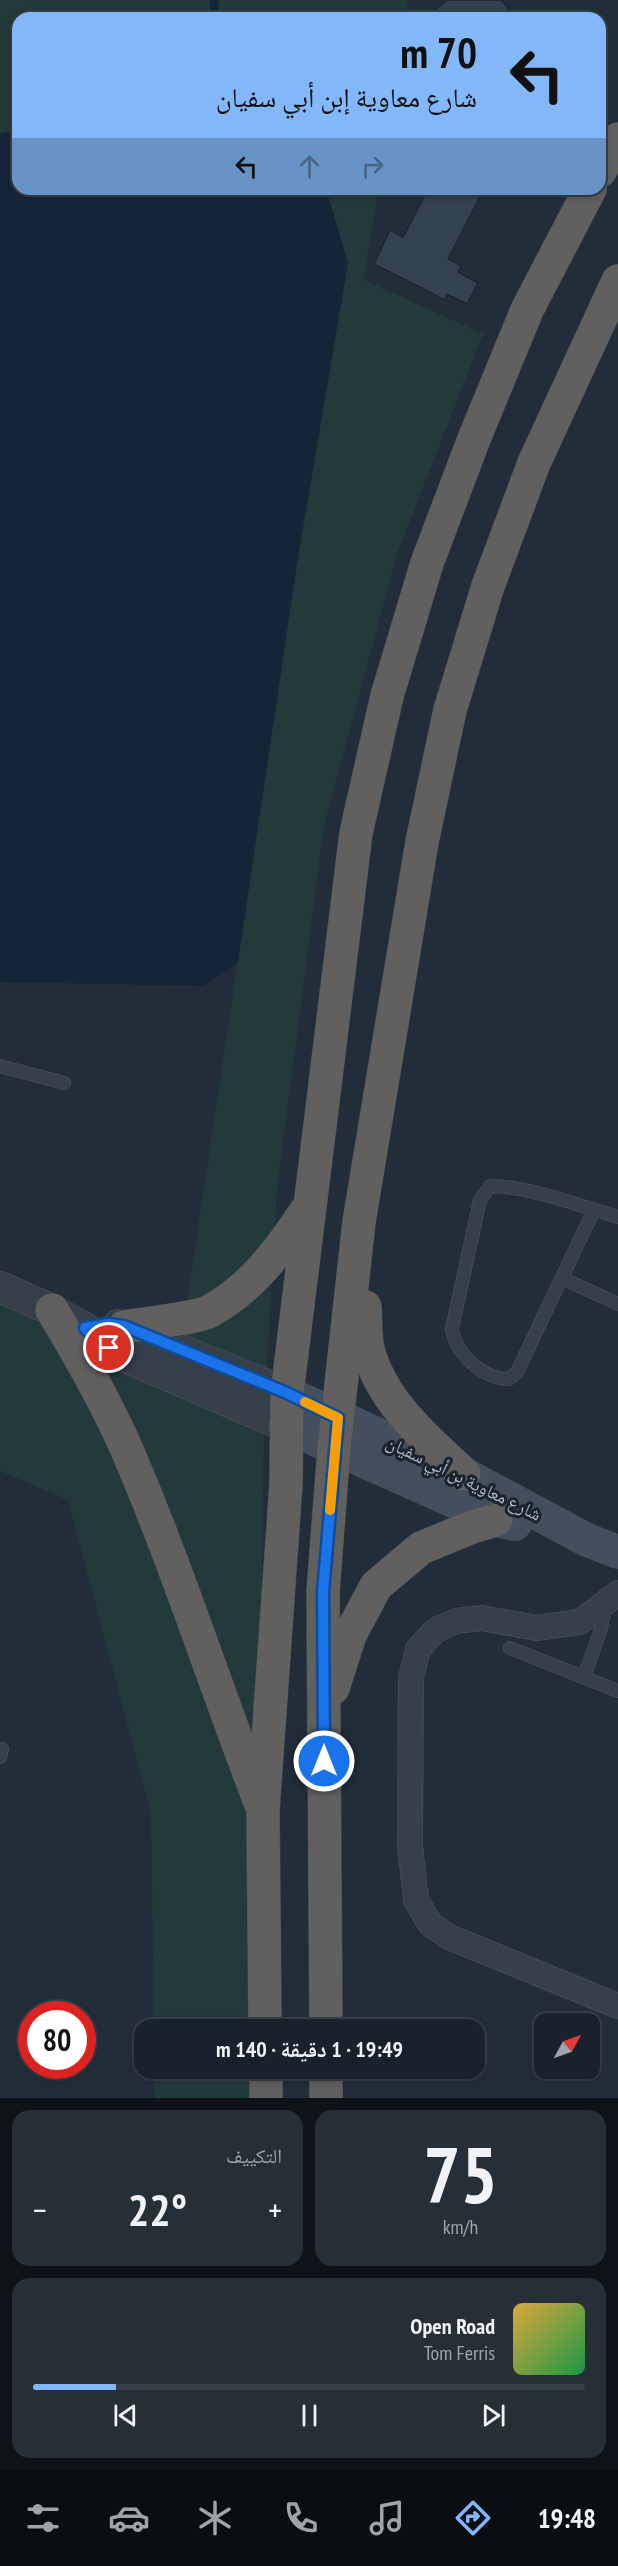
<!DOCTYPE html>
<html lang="ar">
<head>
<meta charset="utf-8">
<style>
  :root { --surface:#19222c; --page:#262f38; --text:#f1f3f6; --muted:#9fa4a9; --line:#373f48; --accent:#82b8f9 }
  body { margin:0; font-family:"PT Sans Narrow","Noto Naskh Arabic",sans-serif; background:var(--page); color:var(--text); direction:rtl; height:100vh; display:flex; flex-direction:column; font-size:22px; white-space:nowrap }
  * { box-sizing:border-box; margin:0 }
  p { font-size:20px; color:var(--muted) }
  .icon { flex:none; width:33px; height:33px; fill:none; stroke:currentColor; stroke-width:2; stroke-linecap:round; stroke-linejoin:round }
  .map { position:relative; height:2098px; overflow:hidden; direction:ltr }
  .drawer { display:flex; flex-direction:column; gap:12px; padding:12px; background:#0e1318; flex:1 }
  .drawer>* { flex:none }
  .guide { position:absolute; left:12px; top:12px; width:594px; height:183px; border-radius:18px; box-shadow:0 3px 9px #0003,0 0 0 2px var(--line); direction:rtl; background:#82b8f9; color:#111; overflow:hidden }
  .needle { width:39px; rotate:50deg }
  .tools { position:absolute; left:534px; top:2013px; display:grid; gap:12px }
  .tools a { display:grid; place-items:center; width:66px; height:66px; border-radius:12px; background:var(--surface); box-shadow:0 3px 9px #0003,0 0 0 2px var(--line); font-size:30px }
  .speed { position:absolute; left:18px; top:2001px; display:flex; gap:12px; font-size:30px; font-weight:700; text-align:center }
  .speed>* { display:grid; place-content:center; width:78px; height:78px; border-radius:50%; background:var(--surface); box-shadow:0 3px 9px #0003,0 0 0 2px var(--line); line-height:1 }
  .speed .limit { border:9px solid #d22; background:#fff; color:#111 }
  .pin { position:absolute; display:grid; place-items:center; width:51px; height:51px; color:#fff; margin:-26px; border:3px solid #fff; border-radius:50%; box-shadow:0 2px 6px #0007 }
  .me { position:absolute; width:66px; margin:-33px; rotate:0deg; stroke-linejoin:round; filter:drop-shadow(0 0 4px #0008) }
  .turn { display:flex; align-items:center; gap:21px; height:126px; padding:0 30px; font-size:27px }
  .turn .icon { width:78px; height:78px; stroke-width:2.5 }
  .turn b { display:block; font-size:42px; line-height:51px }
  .lanes { display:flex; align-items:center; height:57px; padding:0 30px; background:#0003; justify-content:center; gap:30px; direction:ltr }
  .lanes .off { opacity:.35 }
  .big { font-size:45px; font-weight:700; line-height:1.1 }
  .drawer .card { flex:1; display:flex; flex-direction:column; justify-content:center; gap:9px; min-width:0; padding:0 21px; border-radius:18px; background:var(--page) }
  .drawer .dial { align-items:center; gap:0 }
  .dial b { font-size:78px; line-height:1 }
  .song { display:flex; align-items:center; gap:18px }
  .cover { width:72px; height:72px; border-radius:9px; background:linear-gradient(135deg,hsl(40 70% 55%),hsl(140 70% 35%)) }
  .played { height:6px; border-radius:3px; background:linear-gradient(90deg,var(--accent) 15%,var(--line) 15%) }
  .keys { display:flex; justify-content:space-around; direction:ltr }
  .heat { display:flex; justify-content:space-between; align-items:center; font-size:33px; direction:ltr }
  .drawer .tiles { flex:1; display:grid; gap:12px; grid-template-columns:1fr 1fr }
  .card:last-child { grid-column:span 2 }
  .trip { position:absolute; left:134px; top:2019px; width:351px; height:60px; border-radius:18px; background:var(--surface); box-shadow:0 3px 9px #0003,0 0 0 2px var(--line); font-weight:700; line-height:60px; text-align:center; direction:rtl }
  .dock { display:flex; height:96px; justify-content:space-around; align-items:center; background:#0a0e12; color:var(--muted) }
  .dock .icon { width:42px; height:42px }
  .dock .active { color:var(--accent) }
  .dock b { font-size:27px; color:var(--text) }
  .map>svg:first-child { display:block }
</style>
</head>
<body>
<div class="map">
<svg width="618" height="2098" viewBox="0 0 618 2098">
  <rect width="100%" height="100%" fill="#212e3a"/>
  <!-- green -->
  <g fill="#233a3b">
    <path d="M 0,0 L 408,0 L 405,18 L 18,18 L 18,131 L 0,133 Z"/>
    <path d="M 322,189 L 378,189 L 364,280 L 483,334 L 397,554 L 324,825 L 277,1188 L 264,1415 L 256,2029 L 154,2029 L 151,1813 L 68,1500 L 0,1471 L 0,1304 L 176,1377 L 298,557 L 348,263 L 329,199 Z"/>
    <path d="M 154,2069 L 255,2069 L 255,2098 L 155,2098 Z"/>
  </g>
  <!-- water -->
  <path fill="#152538" d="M 18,131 L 18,189 L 322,189 L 329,199 L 348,263 L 298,557 L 238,962 L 204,986 L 0,982 L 0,133 Z"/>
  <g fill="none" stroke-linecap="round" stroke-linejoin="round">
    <!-- stream -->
    <path stroke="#152538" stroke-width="9" d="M 214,18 L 214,0"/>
  </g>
  <!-- building -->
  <g fill="#334250" stroke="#1c2631" stroke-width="1.5">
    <path d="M 447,0 L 501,0 L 512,13 L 506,18 L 425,18 Z"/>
    <path d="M 428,189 L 484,189 L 448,259 L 462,266 L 458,272 L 478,283 L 467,304 L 447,294 L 445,300 L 374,264 L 390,230 L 403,237 Z"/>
  </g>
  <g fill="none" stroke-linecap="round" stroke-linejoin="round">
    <!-- service casing -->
    <g stroke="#414b56" stroke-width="14">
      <g id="service">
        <path d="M 0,1066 L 64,1083"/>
        <path d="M 594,1210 L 517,1372 L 509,1379 C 483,1379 456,1354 452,1329 L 480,1200 L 490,1186 C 532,1187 577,1205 618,1217"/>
        <path d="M 562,1278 L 618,1304"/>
        <path d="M 510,1648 L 618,1691"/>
        <path d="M 584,1677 L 600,1632 L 606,1605"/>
        <path d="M 0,1757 L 2,1749"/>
      </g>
    </g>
    <!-- minor casing -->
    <g stroke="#414b56" stroke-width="26">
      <path id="minor" d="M 618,1593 L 580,1622 L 536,1628 L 482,1618 L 456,1621 L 436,1630 L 418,1649 L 411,1678 L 410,1845 L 416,1900 L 430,1924 L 449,1937 L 618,2006"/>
    </g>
    <!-- tertiary casing -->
    <g stroke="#414b56" stroke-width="32">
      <g id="tertiary">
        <path d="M 0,1287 L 52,1310 L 85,1328 L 97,1341 L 121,1355 L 285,1426"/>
        <path d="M 118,1325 L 287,1393"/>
      </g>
    </g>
    <!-- secondary casing -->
    <g stroke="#414b56" stroke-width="34">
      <g id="secondary">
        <path d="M 287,1393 L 464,1474 L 587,1540 L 618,1552"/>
        <path d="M 285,1426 L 496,1520 L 515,1524"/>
      </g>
    </g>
    <!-- trunk casing -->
    <g stroke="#404a55" stroke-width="34">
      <g id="trunk">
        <path d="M 600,171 L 618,139"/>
        <path d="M 365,1307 C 366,1320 365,1336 368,1349 C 381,1401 426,1439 464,1474"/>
        <path d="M 52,1310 C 78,1353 103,1397 124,1443 C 175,1560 214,1683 260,1802"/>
        <path d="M 124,1327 C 141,1324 198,1318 210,1311 C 251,1289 280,1250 305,1212"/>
        <path d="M 333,1688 L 350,1635 L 376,1586 L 421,1548 L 472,1527 L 496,1520"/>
        <path d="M 265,2030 L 263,1810 L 286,1484 L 287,1393 L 356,833 L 387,696 L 427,563 L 474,439 L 527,310 L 590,189"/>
        <path d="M 326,2030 L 323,1592 L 334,1448 L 359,1222 L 422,842 L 450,710 L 488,586 L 534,463 L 618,281"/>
        <path d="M 266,2068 L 266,2098"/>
        <path d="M 326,2068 L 326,2098"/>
      </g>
    </g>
    <!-- service -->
    <use href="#service" stroke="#353f4a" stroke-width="12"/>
    <!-- minor -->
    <use href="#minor" stroke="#353f4a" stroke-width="24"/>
    <!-- tertiary -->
    <use href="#tertiary" stroke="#353f4a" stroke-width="30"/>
    <!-- secondary -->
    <use href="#secondary" stroke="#434f5d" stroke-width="33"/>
    <!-- trunk -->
    <use href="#trunk" stroke="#62605e" stroke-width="33"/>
  </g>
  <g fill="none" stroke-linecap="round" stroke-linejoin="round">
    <!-- route casing -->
    <g stroke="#114b97" stroke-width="15">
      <path id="route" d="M 109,1348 L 97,1341 L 85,1328 L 109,1324 L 124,1326 L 287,1393 L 338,1418 L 323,1592 L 324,1761"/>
    </g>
    <!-- route -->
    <use href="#route" stroke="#1a73e8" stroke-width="10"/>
    <!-- slow -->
    <path stroke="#f59e0b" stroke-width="10" d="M 305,1402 L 338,1418 L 330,1510"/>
  </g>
  <g text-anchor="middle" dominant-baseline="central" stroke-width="6" stroke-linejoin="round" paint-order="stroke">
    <!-- street labels -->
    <g font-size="18" fill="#b0bac6" stroke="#1a242f">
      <text transform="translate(464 1478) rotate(26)">شارع معاوية بن أبي سفيان</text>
    </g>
  </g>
</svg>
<div class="tools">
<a><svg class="needle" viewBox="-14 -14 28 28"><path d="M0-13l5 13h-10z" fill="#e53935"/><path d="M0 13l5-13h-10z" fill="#9fa4a9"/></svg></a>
</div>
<div class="speed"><div class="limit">80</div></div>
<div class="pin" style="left:109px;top:1348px;background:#d93025"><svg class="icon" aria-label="arrive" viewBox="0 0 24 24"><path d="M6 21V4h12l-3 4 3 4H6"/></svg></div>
<svg class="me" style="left:324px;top:1761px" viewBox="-20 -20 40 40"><circle r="17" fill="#1a73e8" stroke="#fff" stroke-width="3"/><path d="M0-11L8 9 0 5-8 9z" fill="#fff"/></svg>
<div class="trip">19:49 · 1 دقيقة · 140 m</div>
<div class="guide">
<div class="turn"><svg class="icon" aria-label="left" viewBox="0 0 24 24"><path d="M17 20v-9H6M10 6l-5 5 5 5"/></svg><div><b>70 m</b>شارع معاوية إبن أبي سفيان</div></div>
<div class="lanes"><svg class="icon" aria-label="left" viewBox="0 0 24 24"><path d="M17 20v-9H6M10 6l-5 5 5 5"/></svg><svg class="icon off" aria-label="ahead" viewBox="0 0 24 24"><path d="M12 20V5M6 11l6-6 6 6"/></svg><svg class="icon off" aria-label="right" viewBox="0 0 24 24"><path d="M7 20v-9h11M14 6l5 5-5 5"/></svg></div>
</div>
</div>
<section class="drawer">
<div class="tiles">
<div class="card dial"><b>75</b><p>km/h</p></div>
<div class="card"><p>التكييف</p>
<div class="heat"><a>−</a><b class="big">22°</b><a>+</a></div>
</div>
<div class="card">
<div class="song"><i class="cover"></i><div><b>Open Road</b><p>Tom Ferris</p></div></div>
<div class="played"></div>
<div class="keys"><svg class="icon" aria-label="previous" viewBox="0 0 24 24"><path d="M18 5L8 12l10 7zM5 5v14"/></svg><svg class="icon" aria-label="pause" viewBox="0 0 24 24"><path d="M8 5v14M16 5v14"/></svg><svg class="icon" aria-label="next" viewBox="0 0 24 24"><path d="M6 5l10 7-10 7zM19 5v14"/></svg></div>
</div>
</div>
</section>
<nav class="dock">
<b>19:48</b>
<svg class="icon active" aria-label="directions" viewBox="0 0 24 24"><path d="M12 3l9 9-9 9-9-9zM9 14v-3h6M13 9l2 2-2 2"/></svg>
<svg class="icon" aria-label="music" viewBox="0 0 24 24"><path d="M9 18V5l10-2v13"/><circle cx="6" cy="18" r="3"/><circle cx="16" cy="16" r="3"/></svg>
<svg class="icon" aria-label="phone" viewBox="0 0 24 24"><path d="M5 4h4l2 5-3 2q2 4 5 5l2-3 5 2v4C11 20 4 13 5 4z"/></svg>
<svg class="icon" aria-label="climate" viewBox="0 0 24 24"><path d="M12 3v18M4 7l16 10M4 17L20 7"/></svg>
<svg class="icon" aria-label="car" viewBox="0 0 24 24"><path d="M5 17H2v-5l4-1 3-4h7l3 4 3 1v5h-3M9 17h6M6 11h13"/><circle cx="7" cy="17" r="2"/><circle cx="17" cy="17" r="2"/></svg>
<svg class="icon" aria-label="filters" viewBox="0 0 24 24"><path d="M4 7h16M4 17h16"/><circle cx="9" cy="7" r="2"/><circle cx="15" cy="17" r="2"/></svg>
</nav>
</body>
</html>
